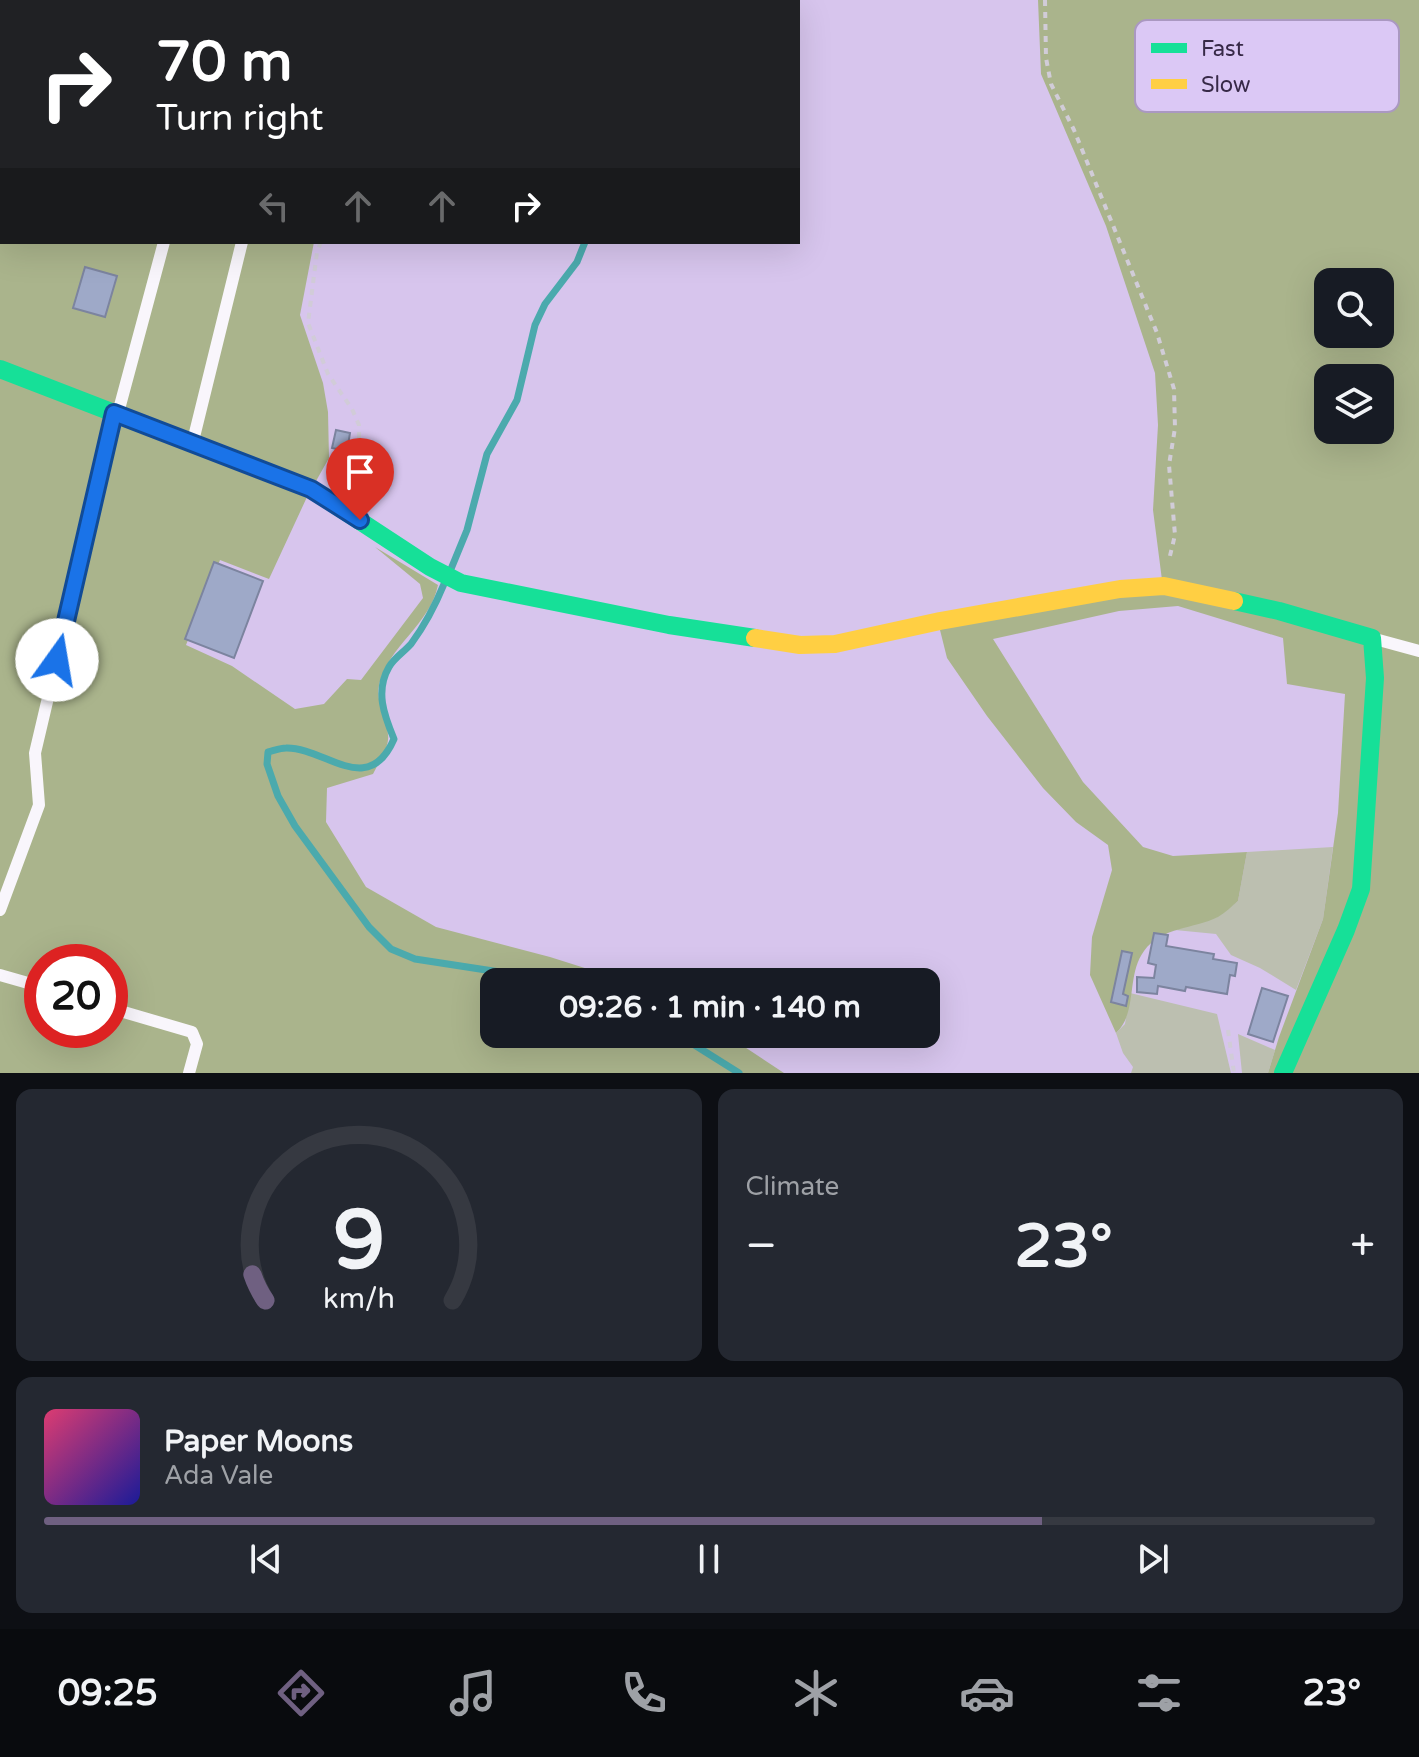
<!DOCTYPE html>
<html lang="en">
<head>
<meta charset="utf-8">
<style>
  :root { --surface:#171b24; --page:#242831; --text:#f1f3f6; --muted:#9ea1a6; --line:#363941; --accent:#6f6081 }
  body { margin:0; font-family:"Varela Round",sans-serif; background:var(--page); color:var(--text); height:100vh; display:flex; flex-direction:column; font-size:30px; white-space:nowrap }
  * { box-sizing:border-box; margin:0 }
  p { font-size:26px; color:var(--muted) }
  .icon { flex:none; width:44px; height:44px; fill:none; stroke:currentColor; stroke-width:2; stroke-linecap:round; stroke-linejoin:round }
  .map { position:relative; height:1073px; overflow:hidden }
  .panel { display:flex; flex-direction:column; gap:16px; padding:16px; background:#0d0f14; flex:1 }
  .panel>* { flex:none }
  .guide { position:absolute; left:0px; top:0px; width:800px; height:244px; box-shadow:0 8px 32px #0002; background:#202124; color:#fff; overflow:hidden }
  .fabs { position:absolute; left:1314px; top:268px; display:grid; gap:16px }
  .fabs a { display:grid; place-items:center; width:80px; height:80px; border-radius:16px; background:var(--surface); box-shadow:0 8px 32px #0002; font-size:40px }
  .speed { position:absolute; left:24px; top:944px; display:flex; gap:16px; font-size:40px; font-weight:700; text-align:center }
  .speed>* { display:grid; place-content:center; width:104px; height:104px; border-radius:50%; background:var(--surface); box-shadow:0 8px 32px #0002; line-height:1 }
  .speed .limit { border:12px solid #d22; background:#fff; color:#111 }
  .pin { position:absolute; display:grid; place-items:center; width:68px; height:68px; color:#fff; margin:-82px -34px; border-radius:50% 50% 50% 0; rotate:-45deg; box-shadow:0 0 8px #0007 }
  .pin .icon { rotate:45deg }
  .me { position:absolute; width:88px; margin:-44px; rotate:13deg; stroke-linejoin:round; filter:drop-shadow(0 0 6px #0008) }
  .turn { display:flex; align-items:center; gap:28px; height:168px; padding:0 24px; font-size:36px }
  .turn .icon { width:104px; height:104px; stroke-width:2.5 }
  .turn b { display:block; font-size:56px; line-height:68px }
  .lanes { display:flex; align-items:center; height:76px; padding:0 24px; background:#0003; justify-content:center; gap:40px; direction:ltr }
  .lanes .off { opacity:.35 }
  .big { font-size:60px; font-weight:700; line-height:1.1 }
  .panel .widget { flex:1; display:flex; flex-direction:column; justify-content:center; gap:12px; min-width:0; padding:0 28px; border-radius:16px; background:var(--page) }
  .panel .dial { align-items:center; gap:0 }
  .dial svg { height:208px; overflow:visible; fill:none; stroke:var(--line); stroke-width:7; stroke-linecap:round; text-anchor:middle }
  .dial text { fill:var(--text); stroke:none }
  .song { display:flex; align-items:center; gap:24px }
  .cover { width:96px; height:96px; border-radius:12px; background:linear-gradient(135deg,hsl(340 70% 55%),hsl(240 70% 35%)) }
  .played { height:8px; border-radius:4px; background:linear-gradient(90deg,var(--accent) 75%,var(--line) 75%) }
  .keys { display:flex; justify-content:space-around; direction:ltr }
  .heat { display:flex; justify-content:space-between; align-items:center; font-size:44px; direction:ltr }
  .panel .tiles { flex:1; display:grid; gap:16px; grid-template-columns:1fr 1fr }
  .widget:last-child { grid-column:span 2 }
  .trip { position:absolute; left:480px; top:968px; width:460px; height:80px; border-radius:16px; background:var(--surface); box-shadow:0 8px 32px #0002; font-weight:700; line-height:80px; text-align:center }
  .menu { display:flex; height:128px; justify-content:space-around; align-items:center; background:#090b0e; color:var(--muted) }
  .menu .icon { width:56px; height:56px }
  .menu .selected { color:var(--accent) }
  .menu b { font-size:36px; color:var(--text) }
  .map>svg:first-child { display:block }
</style>
</head>
<body>
<div class="map">
<svg width="1419" height="1073" viewBox="0 0 1419 1073">
  <rect width="100%" height="100%" fill="#d7c5ed"/>
  <!-- green -->
  <g fill="#bcbfb0">
    <path d="M 1333,847 L 1323,919 L 1296,990 L 1260,968 L 1231,955 L 1216,934 L 1175,930 L 1217,917 L 1238,901 L 1247,852 Z"/>
    <path d="M 1130,993 L 1217,1014 L 1231,1073 L 1131,1073 L 1133,1067 L 1123,1053 L 1116,1033 L 1125,1024 Z"/>
    <path d="M 1238,1034 L 1275,1050 L 1268,1073 L 1242,1073 Z"/>
  </g>
  <!-- forest -->
  <g fill="#aab48c" fill-rule="evenodd">
    <path d="M 0,0 L 417,0 L 2,2 L 2,242 L 314,242 L 300,315 L 323,383 L 328,412 L 329,458 L 307,497 L 269,579 L 220,560 L 186,645 L 232,666 L 295,709 L 324,704 L 347,679 L 361,680 L 423,598 L 420,584 L 375,547 L 438,585 C 430,625 388,646 379,685 C 375,704 390,724 388,740 C 387,750 378,764 373,774 L 327,788 L 326,822 L 366,887 L 436,927 L 550,957 L 629,982 L 494,982 L 494,1034 L 725,1034 L 784,1073 L 0,1073 ZM 42,962 L 110,962 L 110,1030 L 42,1030 Z"/>
    <path d="M 1038,0 L 1419,0 L 1419,1073 L 1268,1073 L 1279,1037 L 1323,919 L 1338,813 L 1345,694 L 1287,684 L 1283,638 L 1178,606 L 1119,611 L 993,639 L 1083,782 L 1143,847 L 1173,856 L 1247,852 L 1238,901 C 1232,906 1225,913 1218,917 C 1194,929 1161,927 1144,951 C 1126,975 1138,1013 1116,1033 L 1090,975 L 1092,937 L 1112,870 L 1108,845 L 1076,822 L 1043,788 L 987,716 L 947,658 L 939,626 L 1162,580 L 1153,510 L 1158,425 L 1155,373 L 1106,226 L 1041,74 ZM 1328,282 L 1380,282 L 1380,334 L 1328,334 ZM 1328,378 L 1380,378 L 1380,430 L 1328,430 Z"/>
  </g>
  <g fill="none" stroke-linecap="round" stroke-linejoin="round">
    <!-- stream -->
    <g stroke="#4baaad" stroke-width="7">
      <path d="M 565,2 L 568,0"/>
      <path d="M 451,569 L 467,530 L 487,454 L 517,400 L 535,325 L 545,304 L 577,262 L 585,242"/>
      <path d="M 444,584 C 435,606 425,625 411,644 C 404,652 394,658 389,667 C 375,691 384,715 394,739 C 368,799 325,747 286,748 C 280,748 273,751 268,752 L 267,764 L 278,796 L 295,826 L 369,927 L 391,949 L 415,959 L 564,982"/>
      <path d="M 677,1034 L 739,1073"/>
    </g>
  </g>
  <!-- building -->
  <g fill="#9ea9c8" stroke="#7c849f" stroke-width="2">
    <path d="M 85,267 L 117,276 L 105,317 L 73,308 Z"/>
    <path d="M 336,430 L 350,433 L 347,451 L 332,448 Z"/>
    <path d="M 214,562 L 263,581 L 234,658 L 185,639 Z"/>
    <path d="M 1154,933 L 1168,935 L 1166,946 L 1214,954 L 1213,959 L 1237,963 L 1235,976 L 1230,975 L 1227,994 L 1186,987 L 1185,991 L 1158,986 L 1157,994 L 1137,992 L 1137,977 L 1154,978 L 1156,965 L 1148,963 Z"/>
    <path d="M 1122,951 L 1132,953 L 1123,994 L 1128,996 L 1126,1006 L 1111,1002 Z"/>
    <path d="M 1262,988 L 1288,996 L 1273,1042 L 1248,1034 Z"/>
  </g>
  <g fill="none" stroke-linecap="round" stroke-linejoin="round">
    <!-- path -->
    <g stroke="#d1ccd8" stroke-width="4" stroke-dasharray="6 6" stroke-linecap="butt">
      <path d="M 1045,0 L 1046,58 L 1051,84 L 1074,130 L 1157,333 L 1174,389 L 1175,428 L 1169,465 L 1175,535 L 1169,560"/>
      <path d="M 321,242 L 317,252 L 308,323 L 328,374 L 352,409 L 359,425 L 359,440 L 345,479"/>
      <path d="M 1228,1030 L 1234,1073"/>
    </g>
    <!-- lane -->
    <g stroke="#f9f6fc" stroke-width="12">
      <path d="M 309,0 L 314,2"/>
      <path d="M 228,2 L 229,0"/>
      <path d="M 118,413 L 164,242"/>
      <path d="M 193,441 L 242,242"/>
      <path d="M 1375,639 L 1419,651"/>
      <path d="M 0,910 L 39,805 L 35,753 L 114,417"/>
      <path d="M 0,975 L 42,987"/>
      <path d="M 110,1008 L 192,1032 L 197,1044 L 189,1073"/>
    </g>
    <!-- fast -->
    <g stroke="#16e098" stroke-width="18">
      <path d="M 0,369 L 311,489 L 430,567 L 461,583 L 669,625 L 755,638"/>
      <path d="M 1234,601 L 1279,611 L 1372,638 L 1375,678 L 1361,889 L 1346,930 L 1283,1073"/>
    </g>
    <!-- slow -->
    <path stroke="#ffcf43" stroke-width="18" d="M 755,638 L 800,645 L 835,644 L 940,621 L 1120,589 L 1164,586 L 1234,601"/>
  </g>
  <g fill="none" stroke-linecap="round" stroke-linejoin="round">
    <!-- route casing -->
    <g stroke="#114b97" stroke-width="20">
      <path id="route" d="M 57,660 L 114,413 L 311,489 L 360,520"/>
    </g>
    <!-- route -->
    <use href="#route" stroke="#1a73e8" stroke-width="14"/>
  </g>
  <!-- legend -->
  <rect x="1135" y="20" width="264" height="92" rx="12" fill="#dbc8f5" stroke="#aa98c1" stroke-width="2"/>
  <rect x="1151" y="43" width="36" height="10" fill="#16e098"/>
  <rect x="1151" y="79" width="36" height="10" fill="#ffcf43"/>
  <g font-size="22" fill="#372947">
    <text x="1201" y="56">Fast</text>
    <text x="1201" y="92">Slow</text>
  </g>
</svg>
<div class="fabs">
<a><svg class="icon" aria-label="search" viewBox="0 0 24 24"><circle cx="10" cy="10" r="6"/><path d="M15 15l6 6"/></svg></a>
<a><svg class="icon" aria-label="layers" viewBox="0 0 24 24"><path d="M12 4l9 5-9 5-9-5zM3 14l9 5 9-5"/></svg></a>
</div>
<div class="speed"><div class="limit">20</div></div>
<div class="pin" style="left:360px;top:520px;background:#d93025"><svg class="icon" aria-label="arrive" viewBox="0 0 24 24"><path d="M6 21V4h12l-3 4 3 4H6"/></svg></div>
<svg class="me" style="left:57px;top:660px" viewBox="-20 -20 40 40"><circle r="19" fill="#fff"/><path d="M0-13L10 11 0 6-10 11z" fill="#1a73e8"/></svg>
<div class="trip">09:26 · 1 min · 140 m</div>
<div class="guide">
<div class="turn"><svg class="icon" aria-label="right" viewBox="0 0 24 24"><path d="M7 20v-9h11M14 6l5 5-5 5"/></svg><div><b>70 m</b>Turn right</div></div>
<div class="lanes"><svg class="icon off" aria-label="left" viewBox="0 0 24 24"><path d="M17 20v-9H6M10 6l-5 5 5 5"/></svg><svg class="icon off" aria-label="ahead" viewBox="0 0 24 24"><path d="M12 20V5M6 11l6-6 6 6"/></svg><svg class="icon off" aria-label="ahead" viewBox="0 0 24 24"><path d="M12 20V5M6 11l6-6 6 6"/></svg><svg class="icon" aria-label="right" viewBox="0 0 24 24"><path d="M7 20v-9h11M14 6l5 5-5 5"/></svg></div>
</div>
</div>
<section class="panel">
<div class="tiles">
<div class="widget dial"><svg viewBox="0 0 100 80">
<path d="M14 69A42 42 0 1 1 86 69"/>
<path d="M14 69A42 42 0 0 1 9 59" stroke="#6f6081"/>
<text x="50" y="56" font-size="32" font-weight="700">9</text>
<text x="50" y="72" font-size="11">km/h</text>
</svg></div>
<div class="widget"><p>Climate</p>
<div class="heat"><a>−</a><b class="big">23°</b><a>+</a></div>
</div>
<div class="widget">
<div class="song"><i class="cover"></i><div><b>Paper Moons</b><p>Ada Vale</p></div></div>
<div class="played"></div>
<div class="keys"><svg class="icon" aria-label="previous" viewBox="0 0 24 24"><path d="M18 5L8 12l10 7zM5 5v14"/></svg><svg class="icon" aria-label="pause" viewBox="0 0 24 24"><path d="M8 5v14M16 5v14"/></svg><svg class="icon" aria-label="next" viewBox="0 0 24 24"><path d="M6 5l10 7-10 7zM19 5v14"/></svg></div>
</div>
</div>
</section>
<nav class="menu">
<b>09:25</b>
<svg class="icon selected" aria-label="directions" viewBox="0 0 24 24"><path d="M12 3l9 9-9 9-9-9zM9 14v-3h6M13 9l2 2-2 2"/></svg>
<svg class="icon" aria-label="music" viewBox="0 0 24 24"><path d="M9 18V5l10-2v13"/><circle cx="6" cy="18" r="3"/><circle cx="16" cy="16" r="3"/></svg>
<svg class="icon" aria-label="phone" viewBox="0 0 24 24"><path d="M5 4h4l2 5-3 2q2 4 5 5l2-3 5 2v4C11 20 4 13 5 4z"/></svg>
<svg class="icon" aria-label="climate" viewBox="0 0 24 24"><path d="M12 3v18M4 7l16 10M4 17L20 7"/></svg>
<svg class="icon" aria-label="car" viewBox="0 0 24 24"><path d="M5 17H2v-5l4-1 3-4h7l3 4 3 1v5h-3M9 17h6M6 11h13"/><circle cx="7" cy="17" r="2"/><circle cx="17" cy="17" r="2"/></svg>
<svg class="icon" aria-label="filters" viewBox="0 0 24 24"><path d="M4 7h16M4 17h16"/><circle cx="9" cy="7" r="2"/><circle cx="15" cy="17" r="2"/></svg>
<b>23°</b>
</nav>
</body>
</html>
